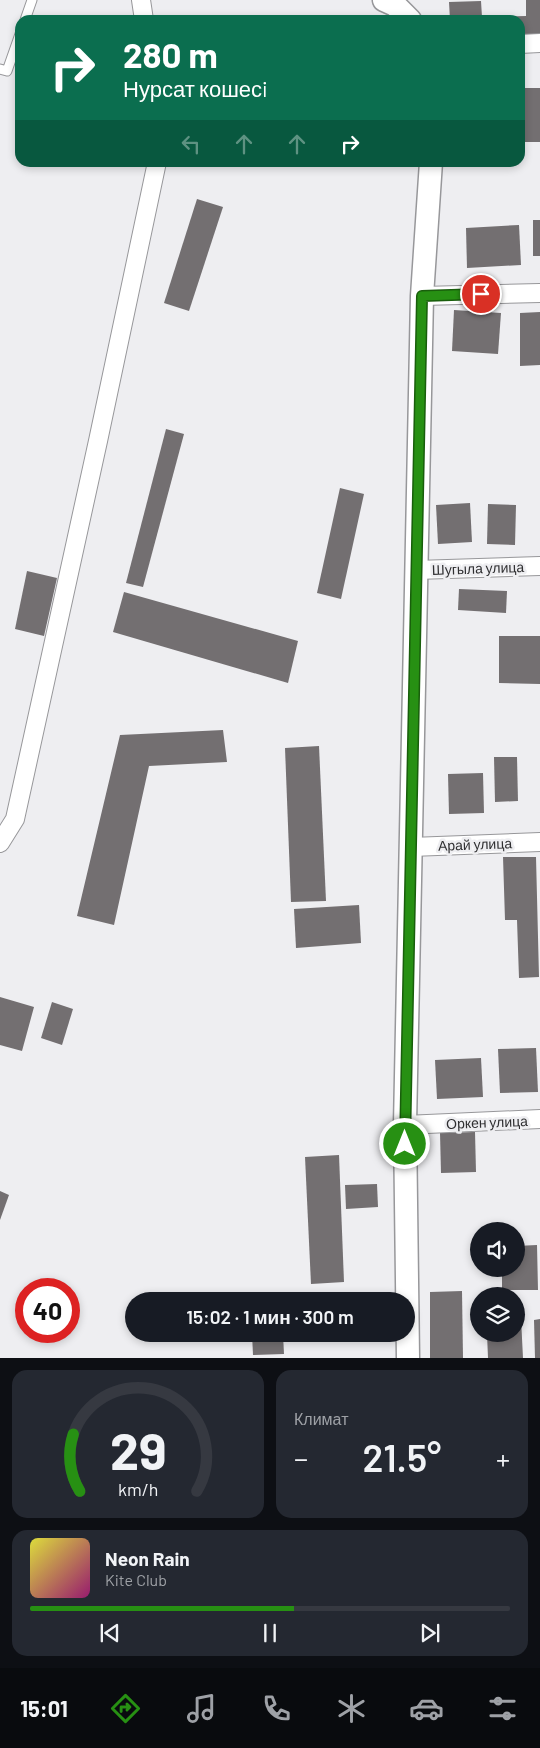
<!DOCTYPE html>
<html lang="ru">
<head>
<meta charset="utf-8">
<style>
  :root { --surface:#171b24; --page:#242831; --text:#f1f3f6; --muted:#9ea1a6; --line:#363941; --accent:#279013 }
  body { margin:0; font-family:Barlow,sans-serif; background:var(--page); color:var(--text); height:100vh; display:flex; flex-direction:column; font-size:19px; white-space:nowrap }
  * { box-sizing:border-box; margin:0 }
  p { font-size:16px; color:var(--muted) }
  .icon { flex:none; width:28px; height:28px; fill:none; stroke:currentColor; stroke-width:2; stroke-linecap:round; stroke-linejoin:round }
  .map { position:relative; height:1358px; overflow:hidden }
  .panel { display:flex; flex-direction:column; gap:12px; padding:12px; background:#0d0f14; flex:1 }
  .panel>* { flex:none }
  .banner { position:absolute; left:15px; top:15px; width:510px; height:152px; border-radius:15px; box-shadow:0 2px 8px #0003; background:#0b6e4f; color:#fff; overflow:hidden }
  .buttons { position:absolute; left:470px; top:1222px; display:grid; gap:10px }
  .buttons a { display:grid; place-items:center; width:55px; height:55px; border-radius:50%; background:var(--surface); box-shadow:0 2px 8px #0003; font-size:25px }
  .speed { position:absolute; left:15px; top:1278px; display:flex; gap:10px; font-size:25px; font-weight:700; text-align:center }
  .speed>* { display:grid; place-content:center; width:65px; height:65px; border-radius:50%; background:var(--surface); box-shadow:0 2px 8px #0003; line-height:1 }
  .speed .limit { border:8px solid #d22; background:#fff; color:#111 }
  .pin { position:absolute; display:grid; place-items:center; width:42px; height:42px; color:#fff; margin:-21px; border:2px solid #fff; border-radius:50%; box-shadow:0 1px 5px #0007 }
  .me { position:absolute; width:55px; margin:-28px; rotate:0deg; stroke-linejoin:round; filter:drop-shadow(0 0 4px #0008) }
  .turn { display:flex; align-items:center; gap:18px; height:105px; padding:0 25px; font-size:22px }
  .turn .icon { width:65px; height:65px; stroke-width:2.5 }
  .turn b { display:block; font-size:35px; line-height:42px }
  .lanes { display:flex; align-items:center; height:48px; padding:0 25px; background:#0003; justify-content:center; gap:25px; direction:ltr }
  .lanes .off { opacity:.35 }
  .big { font-size:38px; font-weight:600; line-height:1.1 }
  .panel .card { flex:1; display:flex; flex-direction:column; justify-content:center; gap:8px; min-width:0; padding:0 18px; border-radius:15px; background:var(--page) }
  .panel .dial { align-items:center; gap:0 }
  .dial svg { height:130px; overflow:visible; fill:none; stroke:var(--line); stroke-width:7; stroke-linecap:round; text-anchor:middle }
  .dial text { fill:var(--text); stroke:none }
  .song { display:flex; align-items:center; gap:15px }
  .cover { width:60px; height:60px; border-radius:8px; background:linear-gradient(135deg,hsl(60 70% 55%),hsl(320 70% 35%)) }
  .played { height:5px; border-radius:2px; background:linear-gradient(90deg,var(--accent) 55%,var(--line) 55%) }
  .keys { display:flex; justify-content:space-around; direction:ltr }
  .heat { display:flex; justify-content:space-between; align-items:center; font-size:28px; direction:ltr }
  .panel .tiles { flex:1; display:grid; gap:12px; grid-template-columns:1fr 1fr }
  .card:last-child { grid-column:span 2 }
  .trip { position:absolute; left:125px; top:1292px; width:290px; height:50px; border-radius:25px; background:var(--surface); box-shadow:0 2px 8px #0003; font-weight:600; line-height:50px; text-align:center }
  .dock { display:flex; height:80px; justify-content:space-around; align-items:center; background:#090b0e; color:var(--muted) }
  .dock .icon { width:35px; height:35px }
  .dock .selected { color:var(--accent) }
  .dock b { font-size:22px; color:var(--text) }
  .map>svg:first-child { display:block }
</style>
</head>
<body>
<div class="map">
<svg width="540" height="1358" viewBox="0 0 540 1358">
  <rect width="100%" height="100%" fill="#eeeef1"/>
  <!-- building -->
  <g fill="#736f71">
    <path d="M 526,0 L 540,0 L 540,35 L 520,36 L 520,20 L 450,20 L 449,2 L 481,1 L 482,17 L 526,16 Z"/>
    <rect x="520" y="88" width="20" height="54"/>
    <path d="M 197,199 L 223,207 L 189,311 L 164,303 Z"/>
    <rect x="533" y="220" width="7" height="36"/>
    <path d="M 519,225 L 521,265 L 467,268 L 466,228 Z"/>
    <path d="M 454,310 L 501,313 L 498,354 L 452,351 Z"/>
    <path d="M 540,312 L 540,365 L 520,366 L 520,313 Z"/>
    <path d="M 166,429 L 184,434 L 143,587 L 126,583 Z"/>
    <path d="M 340,488 L 364,494 L 341,599 L 317,593 Z"/>
    <path d="M 470,503 L 472,542 L 438,544 L 436,505 Z"/>
    <path d="M 488,504 L 516,505 L 515,545 L 487,544 Z"/>
    <path d="M 27,571 L 57,578 L 44,636 L 15,629 Z"/>
    <path d="M 459,589 L 507,591 L 506,613 L 458,610 Z"/>
    <path d="M 124,592 L 298,641 L 288,683 L 113,632 Z"/>
    <path d="M 499,636 L 540,636 L 540,684 L 499,683 Z"/>
    <path d="M 223,730 L 227,762 L 149,766 L 114,925 L 77,916 L 120,735 Z"/>
    <path d="M 319,746 L 326,901 L 291,902 L 285,748 Z"/>
    <path d="M 494,757 L 517,757 L 518,801 L 495,802 Z"/>
    <path d="M 483,773 L 484,813 L 449,814 L 448,774 Z"/>
    <path d="M 503,857 L 536,857 L 539,977 L 519,978 L 517,920 L 505,920 Z"/>
    <path d="M 359,905 L 361,943 L 296,948 L 294,909 Z"/>
    <path d="M 0,997 L 34,1007 L 22,1051 L 0,1045 Z"/>
    <path d="M 52,1002 L 73,1009 L 62,1045 L 41,1038 Z"/>
    <path d="M 536,1048 L 538,1092 L 500,1093 L 498,1049 Z"/>
    <path d="M 481,1058 L 483,1097 L 437,1099 L 435,1060 Z"/>
    <path d="M 475,1132 L 476,1172 L 441,1173 L 440,1133 Z"/>
    <path d="M 339,1155 L 344,1282 L 311,1284 L 305,1157 Z"/>
    <path d="M 377,1184 L 378,1207 L 346,1209 L 345,1185 Z"/>
    <path d="M 0,1191 L 9,1195 L 0,1220 Z"/>
    <path d="M 537,1245 L 538,1290 L 502,1290 L 502,1269 L 516,1269 L 516,1246 Z"/>
    <path d="M 462,1291 L 463,1358 L 430,1358 L 430,1292 Z"/>
    <path d="M 516,1318 L 521,1318 L 523,1358 L 488,1358 L 487,1334 L 516,1334 Z"/>
    <path d="M 540,1319 L 540,1358 L 535,1358 L 534,1320 Z"/>
    <path d="M 252,1334 L 283,1334 L 284,1354 L 253,1355 Z"/>
  </g>
  <g fill="none" stroke-linecap="round" stroke-linejoin="round">
    <!-- service casing -->
    <g stroke="#97979a" stroke-width="11">
      <g id="service">
        <path d="M 25,20 L 32,0"/>
        <path d="M 0,69 L 7,71 L 20,34"/>
      </g>
    </g>
    <!-- minor casing -->
    <g stroke="#97979a" stroke-width="20">
      <g id="minor">
        <path d="M 141,0 L 144,20"/>
        <path d="M 520,44 L 540,43"/>
        <path d="M 422,296 L 540,293"/>
        <path d="M 416,570 L 540,566"/>
        <path d="M 0,843 L 15,819 L 98,441 L 157,162"/>
        <path d="M 411,847 L 540,842"/>
        <path d="M 405,1125 L 540,1119"/>
      </g>
    </g>
    <!-- tertiary casing -->
    <g stroke="#97979a" stroke-width="25">
      <g id="tertiary">
        <path d="M 384,0 L 395,5 L 410,20"/>
        <path d="M 408,1358 L 405,1125 L 422,296 L 431,162"/>
      </g>
    </g>
    <!-- service -->
    <use href="#service" stroke="#fff" stroke-width="9"/>
    <!-- minor -->
    <use href="#minor" stroke="#fff" stroke-width="18"/>
    <!-- tertiary -->
    <use href="#tertiary" stroke="#fff" stroke-width="22"/>
  </g>
  <g fill="none" stroke-linecap="round" stroke-linejoin="round">
    <!-- route casing -->
    <g stroke="#195e0c" stroke-width="12">
      <path id="route" d="M 405,1144 L 422,296 L 481,294"/>
    </g>
    <!-- route -->
    <use href="#route" stroke="#279013" stroke-width="9"/>
  </g>
  <g text-anchor="middle" dominant-baseline="central" stroke-width="5" stroke-linejoin="round" paint-order="stroke">
    <!-- street labels -->
    <g font-size="14" fill="#2f2f31" stroke="#eeeef1">
      <text transform="translate(478 568) rotate(-2)">Шугыла улица</text>
      <text transform="translate(475 844) rotate(-2)">Арай улица</text>
      <text transform="translate(487 1122) rotate(-2)">Оркен улица</text>
    </g>
  </g>
</svg>
<div class="buttons">
<a><svg class="icon" aria-label="sound" viewBox="0 0 24 24"><path d="M4 9h4l5-4v14l-5-4H4zM17 9q2 3 0 6"/></svg></a>
<a><svg class="icon" aria-label="layers" viewBox="0 0 24 24"><path d="M12 4l9 5-9 5-9-5zM3 14l9 5 9-5"/></svg></a>
</div>
<div class="speed"><div class="limit">40</div></div>
<div class="pin" style="left:481px;top:294px;background:#d93025"><svg class="icon" aria-label="arrive" viewBox="0 0 24 24"><path d="M6 21V4h12l-3 4 3 4H6"/></svg></div>
<svg class="me" style="left:405px;top:1144px" viewBox="-20 -20 40 40"><circle r="17" fill="#279013" stroke="#fff" stroke-width="3"/><path d="M0-11L8 9 0 5-8 9z" fill="#fff"/></svg>
<div class="trip">15:02 · 1 мин · 300 m</div>
<div class="banner">
<div class="turn"><svg class="icon" aria-label="right" viewBox="0 0 24 24"><path d="M7 20v-9h11M14 6l5 5-5 5"/></svg><div><b>280 m</b>Нурсат кошесi</div></div>
<div class="lanes"><svg class="icon off" aria-label="left" viewBox="0 0 24 24"><path d="M17 20v-9H6M10 6l-5 5 5 5"/></svg><svg class="icon off" aria-label="ahead" viewBox="0 0 24 24"><path d="M12 20V5M6 11l6-6 6 6"/></svg><svg class="icon off" aria-label="ahead" viewBox="0 0 24 24"><path d="M12 20V5M6 11l6-6 6 6"/></svg><svg class="icon" aria-label="right" viewBox="0 0 24 24"><path d="M7 20v-9h11M14 6l5 5-5 5"/></svg></div>
</div>
</div>
<section class="panel">
<div class="tiles">
<div class="card dial"><svg viewBox="0 0 100 80">
<path d="M14 69A42 42 0 1 1 86 69"/>
<path d="M14 69A42 42 0 0 1 10 34" stroke="#279013"/>
<text x="50" y="56" font-size="32" font-weight="700">29</text>
<text x="50" y="72" font-size="11">km/h</text>
</svg></div>
<div class="card"><p>Климат</p>
<div class="heat"><a>−</a><b class="big">21.5°</b><a>+</a></div>
</div>
<div class="card">
<div class="song"><i class="cover"></i><div><b>Neon Rain</b><p>Kite Club</p></div></div>
<div class="played"></div>
<div class="keys"><svg class="icon" aria-label="previous" viewBox="0 0 24 24"><path d="M18 5L8 12l10 7zM5 5v14"/></svg><svg class="icon" aria-label="pause" viewBox="0 0 24 24"><path d="M8 5v14M16 5v14"/></svg><svg class="icon" aria-label="next" viewBox="0 0 24 24"><path d="M6 5l10 7-10 7zM19 5v14"/></svg></div>
</div>
</div>
</section>
<nav class="dock">
<b>15:01</b>
<svg class="icon selected" aria-label="directions" viewBox="0 0 24 24"><path d="M12 3l9 9-9 9-9-9zM9 14v-3h6M13 9l2 2-2 2"/></svg>
<svg class="icon" aria-label="music" viewBox="0 0 24 24"><path d="M9 18V5l10-2v13"/><circle cx="6" cy="18" r="3"/><circle cx="16" cy="16" r="3"/></svg>
<svg class="icon" aria-label="phone" viewBox="0 0 24 24"><path d="M5 4h4l2 5-3 2q2 4 5 5l2-3 5 2v4C11 20 4 13 5 4z"/></svg>
<svg class="icon" aria-label="climate" viewBox="0 0 24 24"><path d="M12 3v18M4 7l16 10M4 17L20 7"/></svg>
<svg class="icon" aria-label="car" viewBox="0 0 24 24"><path d="M5 17H2v-5l4-1 3-4h7l3 4 3 1v5h-3M9 17h6M6 11h13"/><circle cx="7" cy="17" r="2"/><circle cx="17" cy="17" r="2"/></svg>
<svg class="icon" aria-label="filters" viewBox="0 0 24 24"><path d="M4 7h16M4 17h16"/><circle cx="9" cy="7" r="2"/><circle cx="15" cy="17" r="2"/></svg>
</nav>
</body>
</html>
